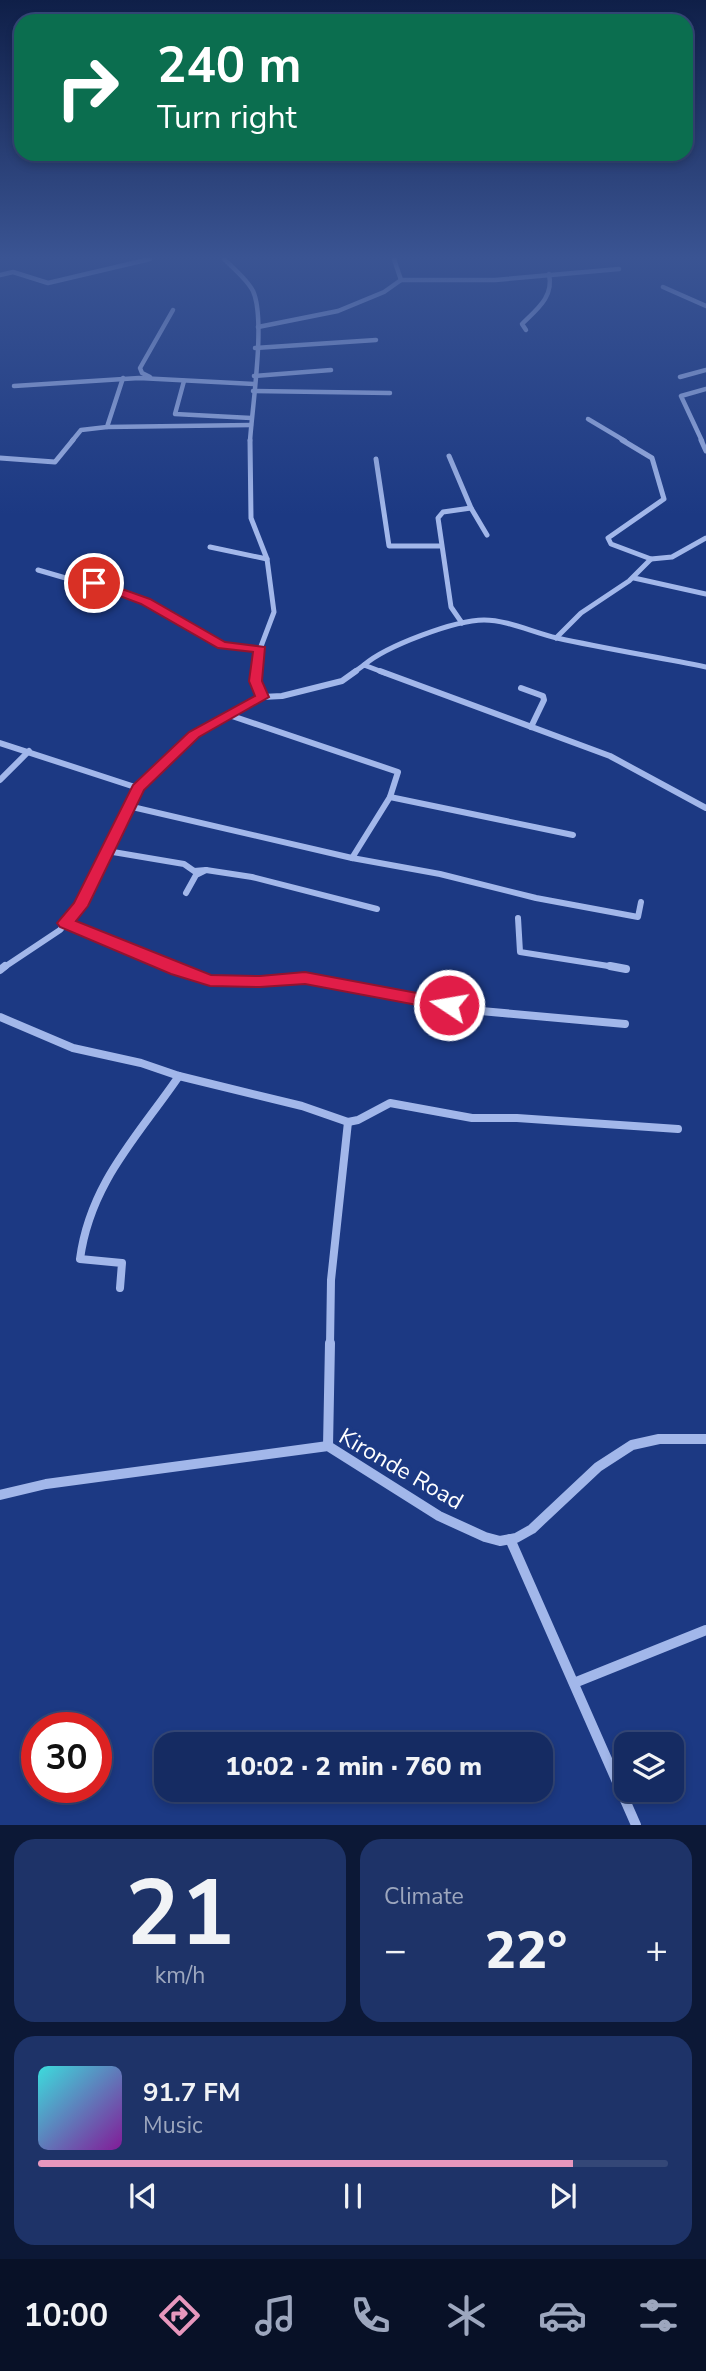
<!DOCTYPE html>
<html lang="en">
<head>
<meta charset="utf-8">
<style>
  :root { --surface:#152b62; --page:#1e3368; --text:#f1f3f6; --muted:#9da7be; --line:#344777; --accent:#e797bd }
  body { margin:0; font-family:"Nunito Sans",sans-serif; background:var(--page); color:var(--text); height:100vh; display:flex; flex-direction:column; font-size:26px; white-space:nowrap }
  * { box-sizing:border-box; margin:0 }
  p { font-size:23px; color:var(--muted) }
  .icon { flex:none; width:38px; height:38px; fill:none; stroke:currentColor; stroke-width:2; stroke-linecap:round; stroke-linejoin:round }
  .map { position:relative; height:1825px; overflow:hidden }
  .panel { display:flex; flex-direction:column; gap:14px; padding:14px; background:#0c1836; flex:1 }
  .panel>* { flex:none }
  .banner { position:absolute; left:14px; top:14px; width:679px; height:147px; border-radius:21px; box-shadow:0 4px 10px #0003,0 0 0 2px var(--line); background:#0b6e4f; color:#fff; overflow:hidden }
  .controls { position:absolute; left:614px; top:1732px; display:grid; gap:14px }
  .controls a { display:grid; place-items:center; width:70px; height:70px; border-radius:14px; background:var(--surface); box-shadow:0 4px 10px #0003,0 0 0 2px var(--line); font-size:35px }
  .speed { position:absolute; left:21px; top:1712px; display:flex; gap:14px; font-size:35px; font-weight:700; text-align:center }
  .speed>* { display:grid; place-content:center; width:91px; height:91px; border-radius:50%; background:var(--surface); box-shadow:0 4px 10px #0003,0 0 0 2px var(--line); line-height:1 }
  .speed .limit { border:10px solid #d22; background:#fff; color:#111 }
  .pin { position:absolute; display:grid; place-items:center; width:60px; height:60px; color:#fff; margin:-30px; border:4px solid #fff; border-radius:50%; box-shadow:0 2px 7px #0007 }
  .me { position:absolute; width:77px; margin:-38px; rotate:282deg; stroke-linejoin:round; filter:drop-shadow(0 0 5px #0008) }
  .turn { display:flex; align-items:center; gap:24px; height:147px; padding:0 28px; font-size:32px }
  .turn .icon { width:91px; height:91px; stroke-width:2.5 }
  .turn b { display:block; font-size:49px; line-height:60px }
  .big { font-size:52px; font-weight:800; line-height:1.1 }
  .panel .tile { flex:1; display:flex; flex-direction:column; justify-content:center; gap:10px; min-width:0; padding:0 24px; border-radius:21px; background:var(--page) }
  .panel .dial { align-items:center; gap:0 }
  .dial b { font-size:91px; line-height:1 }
  .song { display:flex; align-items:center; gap:21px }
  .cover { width:84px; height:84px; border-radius:10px; background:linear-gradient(135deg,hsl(180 70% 55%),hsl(290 70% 35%)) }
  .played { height:7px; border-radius:4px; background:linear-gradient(90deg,var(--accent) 85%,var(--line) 85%) }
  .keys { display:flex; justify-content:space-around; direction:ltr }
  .heat { display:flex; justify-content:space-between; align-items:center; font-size:38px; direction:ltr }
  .panel .tiles { flex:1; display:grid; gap:14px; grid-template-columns:1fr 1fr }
  .tile:last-child { grid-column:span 2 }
  .trip { position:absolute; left:154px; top:1732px; width:399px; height:70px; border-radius:21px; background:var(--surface); box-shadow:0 4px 10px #0003,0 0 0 2px var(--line); font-weight:800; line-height:70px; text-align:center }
  .tab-bar { display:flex; height:112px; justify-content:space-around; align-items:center; background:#081127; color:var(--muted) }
  .tab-bar .icon { width:49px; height:49px }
  .tab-bar .on { color:var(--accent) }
  .tab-bar b { font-size:32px; color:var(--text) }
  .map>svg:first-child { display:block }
</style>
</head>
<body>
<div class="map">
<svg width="706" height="1825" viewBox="0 0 706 1825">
  <rect width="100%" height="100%" fill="#1c3983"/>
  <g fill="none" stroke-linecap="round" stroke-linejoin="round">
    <!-- minor-far4 -->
    <g stroke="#a2b7ea" stroke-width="4.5">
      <path d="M 224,259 C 233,268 247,279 253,291 C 266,319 252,408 250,441"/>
      <path d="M 394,259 L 401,280"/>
      <path d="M 0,275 L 13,272 L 48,283 L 150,259"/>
      <path d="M 663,287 L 706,306"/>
      <path d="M 258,327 L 338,311 L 384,292 L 401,280 L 495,280 L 619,269"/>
      <path d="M 526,330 L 522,324 C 537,309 554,297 549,274"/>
      <path d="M 255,348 L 376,340"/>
      <path d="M 254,376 L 331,370"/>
      <path d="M 150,377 L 142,373 L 140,368 L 173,310"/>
      <path d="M 680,377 L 706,370"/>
      <path d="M 184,381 L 175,414 L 251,418"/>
      <path d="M 14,386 L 139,378 L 254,384"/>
      <path d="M 253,391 L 390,393"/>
      <path d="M 588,419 L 625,441"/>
      <path d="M 107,427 L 251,425"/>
      <path d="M 72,441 L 81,430 L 107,427 L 123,378"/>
      <path d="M 702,441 L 681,396 L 706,389"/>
    </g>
    <!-- minor-far3 -->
    <g stroke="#a2b7ea" stroke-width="5">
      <path d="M 250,440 L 251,518 L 267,559 L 274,612 L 260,649 L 257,673"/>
      <path d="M 701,440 L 706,451"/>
      <path d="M 449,456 L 471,508 L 443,512 L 438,518 L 451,607 L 462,623"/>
      <path d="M 0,458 L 55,462 L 73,440"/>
      <path d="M 376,459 L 389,546 L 440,546"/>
      <path d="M 471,508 L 487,535"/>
      <path d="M 210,547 L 267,559"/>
      <path d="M 651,559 L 672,557 L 706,538"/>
      <path d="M 38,570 L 145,601 L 222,645 L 260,649"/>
      <path d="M 634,578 L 706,594"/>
      <path d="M 556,638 L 581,613 L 629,581 L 651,559 L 611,544 L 608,538 L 664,499 L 652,458 L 622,440"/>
      <path d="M 364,665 C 386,646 455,620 484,620 C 508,620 534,633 557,638 C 607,649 657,657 706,667"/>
      <path d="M 353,673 L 364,665 L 385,673"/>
    </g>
    <!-- minor-far2 -->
    <g stroke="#a2b7ea" stroke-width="6">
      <path d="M 257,671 L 256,681 L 262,697"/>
      <path d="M 380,671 L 610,756 L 706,808"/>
      <path d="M 521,688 L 543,696 L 544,700 L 531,727"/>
      <path d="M 229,715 L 398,772 L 390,797 L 352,858"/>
      <path d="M 0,743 L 138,788"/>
      <path d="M 0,780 L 29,751"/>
      <path d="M 390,797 L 573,835"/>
      <path d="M 128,806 L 352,858 L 440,874 L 536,898 L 638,917 L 641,902"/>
      <path d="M 107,851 L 184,864 L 194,871 L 206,870 L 196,875 L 186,893"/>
      <path d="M 206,870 L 252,877 L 377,909"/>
      <path d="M 518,918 L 520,952 L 621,968"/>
      <path d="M 65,923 L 175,968"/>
      <path d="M 3,968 L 60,930 L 80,906 L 138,788 L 194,734 L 262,697 L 282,696 L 342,681 L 356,671"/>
    </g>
    <!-- minor-far1 -->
    <g stroke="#a2b7ea" stroke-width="8">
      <path d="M 171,966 L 210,980 L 260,982 L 305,978 L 470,1010 L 625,1024"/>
      <path d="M 610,966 L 626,969"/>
      <path d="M 0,970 L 5,966"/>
      <path d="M 0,1017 L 73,1048 L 141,1063 L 179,1076 L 302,1106 L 348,1122 L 358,1120 L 390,1103 L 472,1118 L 517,1118 L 678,1129"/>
      <path d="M 120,1288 L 122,1263 L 80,1259 C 90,1183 138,1136 179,1076"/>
      <path d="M 330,1345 L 331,1280 L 348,1122"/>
    </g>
    <!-- minor -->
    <g stroke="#a2b7ea" stroke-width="10">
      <path d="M 328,1446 L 330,1343"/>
      <path d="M 0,1495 L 46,1484 L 328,1446 L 439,1516 L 485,1537 L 500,1541 L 516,1538 L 532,1529 L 598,1467 L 632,1445 L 659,1439 L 706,1439"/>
      <path d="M 510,1539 L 636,1825"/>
      <path d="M 574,1683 L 706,1630"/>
    </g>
  </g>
  <!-- sky -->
  <linearGradient id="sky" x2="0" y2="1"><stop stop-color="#0f1f48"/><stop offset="0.5" stop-color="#3a5493"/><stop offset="1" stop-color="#3a5493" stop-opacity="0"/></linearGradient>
  <rect width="706" height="515" fill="url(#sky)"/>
  <!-- route -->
  <path fill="#e11d48" stroke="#92132f" stroke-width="2" d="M 94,579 L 150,599 L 225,642 L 265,647 L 262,681 L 269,697 L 199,737 L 144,790 L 88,906 L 76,921 L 211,975 L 260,976 L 305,972 L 449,999 L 455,1001 L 457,1005 L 455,1010 L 449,1011 L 305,984 L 260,987 L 210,986 L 171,974 L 60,927 L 57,923 L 74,903 L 133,785 L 189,732 L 255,696 L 249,681 L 253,652 L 218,648 L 141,604 L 90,585 L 88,583 Z"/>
  <g text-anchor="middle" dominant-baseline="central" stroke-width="7" stroke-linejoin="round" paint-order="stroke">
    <!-- near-street labels -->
    <g font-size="23" fill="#fff" stroke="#1c3983">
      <text transform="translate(401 1469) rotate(30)">Kironde Road</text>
    </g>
  </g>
</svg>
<div class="controls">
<a><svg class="icon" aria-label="layers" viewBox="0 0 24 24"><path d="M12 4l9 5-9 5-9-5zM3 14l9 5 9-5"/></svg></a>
</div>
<div class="speed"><div class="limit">30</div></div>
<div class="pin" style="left:94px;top:583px;background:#d93025"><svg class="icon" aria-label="arrive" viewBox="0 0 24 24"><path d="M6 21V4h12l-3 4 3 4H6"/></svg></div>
<svg class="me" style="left:449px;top:1005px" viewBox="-20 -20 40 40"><circle r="17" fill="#e11d48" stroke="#fff" stroke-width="3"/><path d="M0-11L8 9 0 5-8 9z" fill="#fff"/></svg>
<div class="trip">10:02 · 2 min · 760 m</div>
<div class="banner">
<div class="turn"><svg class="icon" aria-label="right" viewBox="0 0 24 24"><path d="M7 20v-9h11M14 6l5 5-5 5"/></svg><div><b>240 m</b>Turn right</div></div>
</div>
</div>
<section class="panel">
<div class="tiles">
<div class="tile dial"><b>21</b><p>km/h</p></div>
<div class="tile"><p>Climate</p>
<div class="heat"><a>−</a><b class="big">22°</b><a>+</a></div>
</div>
<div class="tile">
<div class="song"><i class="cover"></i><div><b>91.7 FM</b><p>Music</p></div></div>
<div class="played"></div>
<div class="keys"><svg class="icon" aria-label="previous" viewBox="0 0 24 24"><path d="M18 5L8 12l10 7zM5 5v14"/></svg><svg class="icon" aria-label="pause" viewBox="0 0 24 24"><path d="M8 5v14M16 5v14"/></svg><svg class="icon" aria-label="next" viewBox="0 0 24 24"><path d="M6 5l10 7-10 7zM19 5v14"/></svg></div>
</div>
</div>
</section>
<nav class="tab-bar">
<b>10:00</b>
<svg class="icon on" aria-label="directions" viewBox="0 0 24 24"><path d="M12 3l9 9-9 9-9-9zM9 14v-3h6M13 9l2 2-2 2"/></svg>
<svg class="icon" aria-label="music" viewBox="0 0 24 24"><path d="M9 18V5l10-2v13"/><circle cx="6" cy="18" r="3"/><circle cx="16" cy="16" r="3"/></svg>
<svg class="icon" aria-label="phone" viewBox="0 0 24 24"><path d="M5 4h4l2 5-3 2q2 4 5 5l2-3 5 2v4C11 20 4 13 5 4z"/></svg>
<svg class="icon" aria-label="climate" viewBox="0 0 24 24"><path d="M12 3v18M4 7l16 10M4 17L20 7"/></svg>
<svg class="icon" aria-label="car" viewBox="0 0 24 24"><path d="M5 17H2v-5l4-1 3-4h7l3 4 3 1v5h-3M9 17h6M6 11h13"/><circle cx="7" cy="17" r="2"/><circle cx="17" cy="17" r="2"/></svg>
<svg class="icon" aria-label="filters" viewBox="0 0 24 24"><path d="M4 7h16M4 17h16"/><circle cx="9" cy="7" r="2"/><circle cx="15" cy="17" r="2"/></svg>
</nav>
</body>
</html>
